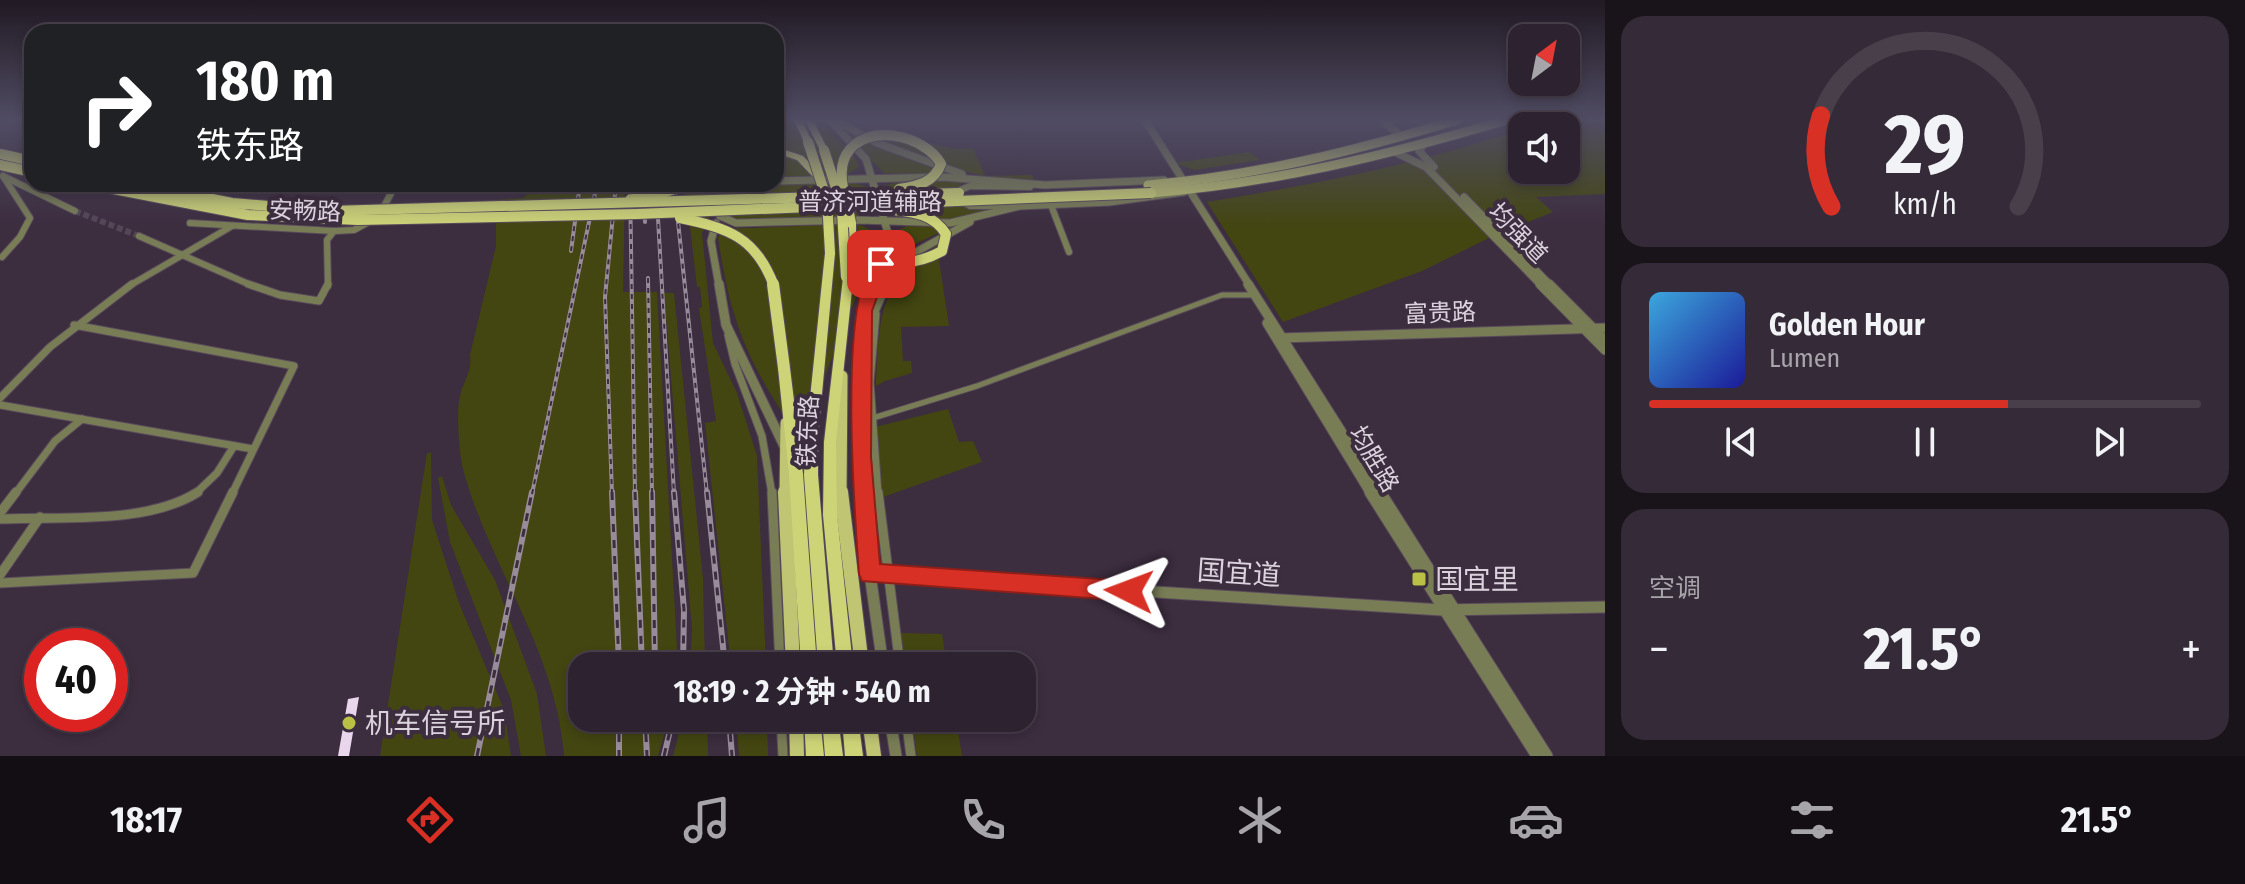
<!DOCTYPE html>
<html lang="zh">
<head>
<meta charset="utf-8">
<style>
  :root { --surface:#2d222f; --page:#352a37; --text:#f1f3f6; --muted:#a7a4aa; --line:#483f4b; --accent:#d93025 }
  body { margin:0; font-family:"Fira Sans Condensed","Noto Sans SC",sans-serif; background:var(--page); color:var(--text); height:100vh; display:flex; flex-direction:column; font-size:30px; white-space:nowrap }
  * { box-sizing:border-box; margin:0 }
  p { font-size:26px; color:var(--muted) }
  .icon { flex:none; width:44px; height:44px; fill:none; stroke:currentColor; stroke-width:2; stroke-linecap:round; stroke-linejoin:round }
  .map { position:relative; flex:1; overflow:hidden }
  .details { display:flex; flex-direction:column; gap:16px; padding:16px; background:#19131a; width:640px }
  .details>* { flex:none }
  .hud { position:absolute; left:24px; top:24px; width:760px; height:168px; border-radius:24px; box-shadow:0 4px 12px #0003,0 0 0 2px var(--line); background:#202124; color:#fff; overflow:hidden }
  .needle { width:52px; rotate:32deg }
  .tools { position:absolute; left:1508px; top:24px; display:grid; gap:16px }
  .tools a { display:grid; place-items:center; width:72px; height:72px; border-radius:16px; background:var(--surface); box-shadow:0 4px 12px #0003,0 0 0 2px var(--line); font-size:40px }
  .speed { position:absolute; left:24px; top:628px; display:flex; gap:16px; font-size:40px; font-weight:700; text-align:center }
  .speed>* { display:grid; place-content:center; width:104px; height:104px; border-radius:50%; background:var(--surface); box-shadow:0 4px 12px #0003,0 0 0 2px var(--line); line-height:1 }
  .speed .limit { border:12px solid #d22; background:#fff; color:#111 }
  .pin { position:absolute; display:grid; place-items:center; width:68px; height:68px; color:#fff; margin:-34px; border-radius:16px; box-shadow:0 4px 12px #0006 }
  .me { position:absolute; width:88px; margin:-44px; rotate:273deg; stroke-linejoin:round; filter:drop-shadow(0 0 6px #0008) }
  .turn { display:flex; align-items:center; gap:28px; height:168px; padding:0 40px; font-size:36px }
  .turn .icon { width:104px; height:104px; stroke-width:2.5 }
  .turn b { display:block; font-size:56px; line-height:68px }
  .big { font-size:60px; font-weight:700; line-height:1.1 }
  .details .widget { flex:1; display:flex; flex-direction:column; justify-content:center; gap:12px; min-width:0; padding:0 28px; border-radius:24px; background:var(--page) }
  .details .dial { align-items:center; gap:0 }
  .dial svg { height:208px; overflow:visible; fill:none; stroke:var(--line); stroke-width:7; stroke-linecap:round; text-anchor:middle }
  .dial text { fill:var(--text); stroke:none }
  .song { display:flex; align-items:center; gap:24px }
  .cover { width:96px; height:96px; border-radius:12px; background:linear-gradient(135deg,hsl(200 70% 55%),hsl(240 70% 35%)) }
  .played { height:8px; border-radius:4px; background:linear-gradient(90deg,var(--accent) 65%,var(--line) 65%) }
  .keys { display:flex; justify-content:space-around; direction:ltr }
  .heat { display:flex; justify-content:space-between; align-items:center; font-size:44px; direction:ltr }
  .trip { position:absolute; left:568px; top:652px; width:468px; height:80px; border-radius:24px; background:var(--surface); box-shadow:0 4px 12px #0003,0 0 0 2px var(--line); font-weight:700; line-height:80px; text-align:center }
  .menu { display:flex; height:128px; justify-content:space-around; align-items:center; background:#120e13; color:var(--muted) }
  .menu .icon { width:56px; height:56px }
  .menu .active { color:var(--accent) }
  .menu b { font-size:36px; color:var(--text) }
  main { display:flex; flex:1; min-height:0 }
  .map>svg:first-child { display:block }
</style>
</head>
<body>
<main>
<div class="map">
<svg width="1605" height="756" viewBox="0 0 1605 756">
  <rect width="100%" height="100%" fill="#3c2d3f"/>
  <!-- green -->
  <g fill="#434611">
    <path d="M 776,120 L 819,120 L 853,155 L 859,167 L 847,174 L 776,177 Z"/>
    <path d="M 1543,120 L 1605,120 L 1605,194 L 1536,197 L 1553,212 L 1489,238 L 1422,271 L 1283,322 L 1207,202 C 1315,184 1419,165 1522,128 L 1522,170 L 1566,170 L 1566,126 L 1527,126 Z"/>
    <path d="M 869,131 L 957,149 L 973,148 L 985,176 L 1032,175 L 1034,180 C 986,185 906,154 862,132 Z"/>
    <path d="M 858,134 L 899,155 L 946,174 L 884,173 L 853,141 L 852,135 Z"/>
    <path d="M 1249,152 L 1260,160 L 1194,170 L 1175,163 Z"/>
    <path d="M 946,180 L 963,183 L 953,190 L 960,204 L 987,210 C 958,220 915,230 888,212 L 883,190 L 887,185 L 902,181 Z"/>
    <path d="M 852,182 L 869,188 L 875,207 L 862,216 L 740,220 L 729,215 L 727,195 L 736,186 Z"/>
    <path d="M 535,184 L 625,186 L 623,292 L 657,292 L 678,666 L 582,666 L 582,718 L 669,718 L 658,756 L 564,756 C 556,649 490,569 463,469 C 459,454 456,411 460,396 C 463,382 473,370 470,355 L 496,246 L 496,200 L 524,198 Z"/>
    <path d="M 685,184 L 706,184 L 711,215 L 702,233 L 713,343 L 737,393 L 757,456 L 766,666 L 731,666 L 705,423 L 716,421 L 699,308 L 702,307 L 700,287 L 697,287 Z"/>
    <path d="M 856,224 C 870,228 876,232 876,247 L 800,439 C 749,365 731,326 718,237 L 724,229 Z"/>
    <path d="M 907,226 L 952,227 L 915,244 L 886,263 L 893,234 Z"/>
    <path d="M 936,246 L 943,246 L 939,260 L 949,326 L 901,327 L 903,361 L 911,361 L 912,373 L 885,381 L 876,386 C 879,325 877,280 936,246 Z"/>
    <path d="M 664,293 L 674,293 L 703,579 L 705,666 L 690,666 L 692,629 Z"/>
    <path d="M 948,409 L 959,442 L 973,441 L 982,462 L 883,497 L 875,427 Z"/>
    <path d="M 427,453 L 431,453 L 432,520 L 459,603 L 504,710 L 511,756 L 380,756 Z"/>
    <path d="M 442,476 L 451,505 L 495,580 L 537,694 L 546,756 L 521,756 L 511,700 L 450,542 L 438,478 Z"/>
    <path d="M 899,633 L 942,634 L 947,666 L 904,666 Z"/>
    <path d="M 683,718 L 707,718 L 708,756 L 673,756 Z"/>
    <path d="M 736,718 L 767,718 L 768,756 L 739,756 Z"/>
    <path d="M 912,718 L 956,718 L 962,756 L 917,756 Z"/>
  </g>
  <!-- building -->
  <path fill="#e9d6ed" d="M 359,697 L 349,756 L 338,756 L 348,699 Z"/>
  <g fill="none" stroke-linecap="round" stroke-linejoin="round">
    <!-- minor-tunnel -->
    <g stroke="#544657" stroke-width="6" stroke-dasharray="6 3" stroke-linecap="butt">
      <path d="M 163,184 L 182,188"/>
      <path d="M 75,211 L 139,236"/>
    </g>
    <!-- pedestrian casing -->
    <g stroke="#594b5b" stroke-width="7">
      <path id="pedestrian" d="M 873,418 L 977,386 L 1222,295 L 1250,295"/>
    </g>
    <!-- minor-far2 casing -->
    <g stroke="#594b5b" stroke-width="8">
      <g id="minor-far2">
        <path d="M 29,155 L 32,156"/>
        <path d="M 3,176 L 75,211"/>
        <path d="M 1051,205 L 1069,252"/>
        <path d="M 1015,206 L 970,206 L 960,200 L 958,191 L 970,186 L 1030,187"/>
        <path d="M 382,210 L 396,184"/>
        <path d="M 190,223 L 334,231 L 354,230 L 374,219"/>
        <path d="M 139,236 L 253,286"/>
        <path d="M 2,257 L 20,237 L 30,218 L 3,176"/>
        <path d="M 129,286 L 232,226"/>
        <path d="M 328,286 L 327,240 L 334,231"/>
      </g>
    </g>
    <!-- minor-far1 casing -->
    <g stroke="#594b5b" stroke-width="9">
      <g id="minor-far1">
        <path d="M 248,284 L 280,295 L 319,301 L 328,284"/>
        <path d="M 876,314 L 870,382 L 878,494"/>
        <path d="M 74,325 L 294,366 L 232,494"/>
        <path d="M 728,335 L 735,364 L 762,436 L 772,494"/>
        <path d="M 0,398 L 50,347 L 132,284"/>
        <path d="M 0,405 L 253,449"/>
        <path d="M 15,494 L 55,441 L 82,419"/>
        <path d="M 195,494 L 217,473 L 234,446"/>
      </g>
    </g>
    <!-- minor casing -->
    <g stroke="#594b5b" stroke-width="11">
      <g id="minor">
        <path d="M 772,492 L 780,666"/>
        <path d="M 878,492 L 900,666"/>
        <path d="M 0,513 L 16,492"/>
        <path d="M 0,519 C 61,516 146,525 198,492"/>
        <path d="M 0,575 L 40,517"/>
        <path d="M 0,583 L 193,573 L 233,492"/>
        <path d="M 781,718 L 783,756"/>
        <path d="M 906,718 L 911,756"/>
      </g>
    </g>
    <!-- tertiary-far2 casing -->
    <g stroke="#594b5b" stroke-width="9">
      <g id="tertiary-far2">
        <path d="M 830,120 L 866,159 L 887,230 L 885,250 L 872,286"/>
        <path d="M 1145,120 L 1250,286"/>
        <path d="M 1382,120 L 1402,137"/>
        <path d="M 840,123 L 877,143 L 962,174"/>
        <path d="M 1422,147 L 1419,151 L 1434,167"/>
        <path d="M 1397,153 L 1426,167 L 1542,286"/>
        <path d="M 776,181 L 943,177 L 1045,185 L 1164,180"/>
        <path d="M 717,184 L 720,205"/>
        <path d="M 1464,197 L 1551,286"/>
        <path d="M 720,216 L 736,223 L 859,220 L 950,223 L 1020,206 L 1109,202 L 1184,192"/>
        <path d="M 716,223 L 711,241 L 719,286"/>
        <path d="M 885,286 L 916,252 L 970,222"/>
      </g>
    </g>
    <!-- tertiary-far1 casing -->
    <g stroke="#594b5b" stroke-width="11">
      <g id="tertiary-far1">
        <path d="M 719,284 L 726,325 L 785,448"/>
        <path d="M 1248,284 L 1381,494"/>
        <path d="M 1540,284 L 1605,350"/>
        <path d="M 1549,284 L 1605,340"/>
        <path d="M 1267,323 L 1371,494"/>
        <path d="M 866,330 L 886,284"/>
        <path d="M 1279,338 L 1605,328"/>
        <path d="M 865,494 C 860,430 852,343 873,284"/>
      </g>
    </g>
    <!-- tertiary casing -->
    <g stroke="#594b5b" stroke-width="13">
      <g id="tertiary">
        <path d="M 865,492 L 870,574 L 883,666"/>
        <path d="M 1370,492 L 1537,756"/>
        <path d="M 1380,492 L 1547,756"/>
        <path d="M 870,574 L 1442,610 L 1605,607"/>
        <path d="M 890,718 L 896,756"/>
      </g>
    </g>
    <!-- primary-far2 casing -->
    <g stroke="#594b5b" stroke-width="11">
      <g id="primary-far2">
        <path d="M 1148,185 C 1254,176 1355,151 1457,120"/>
        <path d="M 1151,193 C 1273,183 1389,155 1506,120"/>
      </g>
    </g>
    <!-- primary-far1 casing -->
    <g stroke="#594b5b" stroke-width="13">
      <g id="primary-far1">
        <path d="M 785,494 L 786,423"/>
        <path d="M 841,494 L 842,376"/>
      </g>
    </g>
    <!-- primary casing -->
    <g stroke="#594b5b" stroke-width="16">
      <g id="primary">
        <path d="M 785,492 L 793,666"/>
        <path d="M 841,492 L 862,666"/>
        <path d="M 796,718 L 797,756"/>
        <path d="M 869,718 L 874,756"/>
      </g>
    </g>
    <!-- trunk casing -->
    <g stroke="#594b5b" stroke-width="2">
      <g id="trunk">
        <path d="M 794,120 L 802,120 L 812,142 L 811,144 L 805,144 Z"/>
        <path d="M 805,120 L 813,120 L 828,150 L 827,152 L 821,152 Z"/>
        <path d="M 776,147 L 803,156 L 825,179 L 823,181 L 817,181 L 797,160 L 776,153 Z"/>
        <path d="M 727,184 C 738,184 744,189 754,191 C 762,192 768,192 775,195 C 759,202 740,194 727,184 Z"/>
        <path d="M 851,220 L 856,223 L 856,252 L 836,442 L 837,515 L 853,666 L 837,666 L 823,515 L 824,442 L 846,252 L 846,223 Z"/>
        <path d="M 830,250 L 835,253 L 818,437 L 818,475 L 834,666 L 818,666 L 804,475 L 806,437 L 825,253 Z"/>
        <path d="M 784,364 L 790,368 L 803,474 L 817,666 L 801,666 L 789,474 L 778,368 Z"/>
        <path d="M 804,718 L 820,718 L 824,756 L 806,756 Z"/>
        <path d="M 822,718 L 838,718 L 843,756 L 825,756 Z"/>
        <path d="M 842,718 L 858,718 L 863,756 L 845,756 Z"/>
      </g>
    </g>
    <!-- pedestrian -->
    <use href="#pedestrian" stroke="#797d56" stroke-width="5"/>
    <!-- minor-far2 -->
    <use href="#minor-far2" stroke="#797d56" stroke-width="6"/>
    <!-- minor-far1 -->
    <use href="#minor-far1" stroke="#797d56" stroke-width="7"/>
    <!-- minor -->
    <use href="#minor" stroke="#797d56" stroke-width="9"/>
    <!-- tertiary-far2 -->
    <use href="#tertiary-far2" stroke="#797d56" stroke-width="7"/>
    <!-- tertiary-far1 -->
    <use href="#tertiary-far1" stroke="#797d56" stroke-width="9"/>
    <!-- tertiary -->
    <use href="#tertiary" stroke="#797d56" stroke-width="11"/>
    <!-- primary-far2 -->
    <use href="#primary-far2" stroke="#bfc572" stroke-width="9"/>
    <!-- primary-far1 -->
    <use href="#primary-far1" stroke="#bfc572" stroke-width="11"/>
    <!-- primary -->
    <use href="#primary" stroke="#bfc572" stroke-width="14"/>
    <!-- trunk -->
    <use href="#trunk" fill="#cdd477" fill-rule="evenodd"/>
    <!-- rail-far1 casing -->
    <g stroke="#988c9a" stroke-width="4">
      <g id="rail-far1">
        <path d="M 630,184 L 635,494"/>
        <path d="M 643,184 L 645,222"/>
        <path d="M 656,184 L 674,494"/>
        <path d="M 674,184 L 707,494"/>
        <path d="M 571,251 L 580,184"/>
        <path d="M 648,278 L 652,494"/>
        <path d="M 532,494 L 597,184"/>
        <path d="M 612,494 L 605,297 L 616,184"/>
      </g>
    </g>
    <!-- rail casing -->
    <g stroke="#988c9a" stroke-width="6">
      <g id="rail">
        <path d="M 612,492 L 619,666"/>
        <path d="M 635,492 L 642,666"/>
        <path d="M 652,492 L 655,666"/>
        <path d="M 674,492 L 684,610 L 683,666"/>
        <path d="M 707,492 L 725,666"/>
        <path d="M 619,718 L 619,756"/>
        <path d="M 645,718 L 647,756"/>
        <path d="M 729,718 L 732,756"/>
        <path d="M 477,756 L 532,492"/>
        <path d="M 664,756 L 673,718"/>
      </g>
    </g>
    <!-- rail-far1 -->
    <use href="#rail-far1" stroke="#3c2d3f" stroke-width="2" stroke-dasharray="5" stroke-linecap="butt"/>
    <!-- rail -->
    <use href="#rail" stroke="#3c2d3f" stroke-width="3" stroke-dasharray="8" stroke-linecap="butt"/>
    <!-- primary-bridge casing -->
    <g stroke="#594b5b" stroke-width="11" stroke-linecap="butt">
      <path id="primary-bridge" d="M 630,199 L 661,194 L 691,184"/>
    </g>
    <!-- trunk-bridge-far1 casing -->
    <g stroke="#594b5b" stroke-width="12" stroke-linecap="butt">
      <g id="trunk-bridge-far1">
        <path d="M 808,142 L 827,200 L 830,253"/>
        <path d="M 824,150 L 838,194"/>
        <path d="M 0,154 L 32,161"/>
        <path d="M 0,165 L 32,172"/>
        <path d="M 88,184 L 248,215 L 358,220 L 637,214 L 1151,193"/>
        <path d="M 137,184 L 232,203 L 330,211 L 959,193"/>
        <path d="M 842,212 L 846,277"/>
        <path d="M 680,218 C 728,228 756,237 774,286"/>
        <path d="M 851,223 C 848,203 835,175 846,155 C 865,121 925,135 941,164 C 934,183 917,186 899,189"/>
        <path d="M 858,241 C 880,268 913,267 942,251 L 946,234 C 934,215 915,212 894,210"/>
      </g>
    </g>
    <!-- trunk-bridge casing -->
    <g stroke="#594b5b" stroke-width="14" stroke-linecap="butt">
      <path id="trunk-bridge" d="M 773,284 L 784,368"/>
    </g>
    <!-- primary-bridge -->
    <use href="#primary-bridge" stroke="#bfc572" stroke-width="9"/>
    <!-- trunk-bridge-far1 -->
    <use href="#trunk-bridge-far1" stroke="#cdd477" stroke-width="10"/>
    <!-- trunk-bridge -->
    <use href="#trunk-bridge" stroke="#cdd477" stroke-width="12"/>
  </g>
  <!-- sky -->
  <linearGradient id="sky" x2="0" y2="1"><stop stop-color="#211923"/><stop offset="0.53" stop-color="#504c63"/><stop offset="1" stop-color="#504c63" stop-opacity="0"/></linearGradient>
  <rect width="1605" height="226" fill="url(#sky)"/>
  <!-- route -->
  <path fill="#d93025" stroke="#8d1f18" stroke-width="2" d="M 881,259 L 889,264 L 872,311 L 871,457 L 880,564 L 1129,581 L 1137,584 L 1140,591 L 1137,598 L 1129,601 L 862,581 L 859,574 C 856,529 834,274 881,259 Z"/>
  <!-- markers -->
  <g fill="#bac045" stroke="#3c2d3f" stroke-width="3">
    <rect x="1411" y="571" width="16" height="16" rx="4"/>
    <circle cx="349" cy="723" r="8"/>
  </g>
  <g text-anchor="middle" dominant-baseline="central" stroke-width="8" stroke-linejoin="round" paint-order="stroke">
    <!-- street labels -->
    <g font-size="24" fill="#dbd2dd" stroke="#3c2d3f">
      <text x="870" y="202">普济河道辅路</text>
      <text transform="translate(305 211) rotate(2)">安畅路</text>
      <text transform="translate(1518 233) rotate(46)">均强道</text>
      <text transform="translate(1440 313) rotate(-2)">富贵路</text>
      <text transform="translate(808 431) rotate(-87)">铁东路</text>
      <text transform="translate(1374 459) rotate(59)">均胜路</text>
    </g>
    <!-- near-street labels -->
    <g font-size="28" fill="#dbd2dd" stroke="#3c2d3f">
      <text transform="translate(1239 573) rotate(4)">国宜道</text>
    </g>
    <!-- near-poi labels -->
    <g font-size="28" fill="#dbd2dd" stroke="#3c2d3f" text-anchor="start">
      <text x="1435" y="579">国宜里</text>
      <text x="365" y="723">机车信号所</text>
    </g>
  </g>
</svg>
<div class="tools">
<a><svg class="needle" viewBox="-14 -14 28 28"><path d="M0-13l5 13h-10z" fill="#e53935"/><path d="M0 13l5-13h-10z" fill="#a7a4aa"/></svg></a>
<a><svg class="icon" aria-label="sound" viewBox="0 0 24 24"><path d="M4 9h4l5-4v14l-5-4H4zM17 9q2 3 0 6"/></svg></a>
</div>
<div class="speed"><div class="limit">40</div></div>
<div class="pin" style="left:881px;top:264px;background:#d93025"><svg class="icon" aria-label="arrive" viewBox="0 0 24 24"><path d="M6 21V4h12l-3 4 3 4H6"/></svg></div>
<svg class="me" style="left:1129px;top:591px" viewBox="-20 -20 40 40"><path d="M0-17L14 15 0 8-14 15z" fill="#d93025" stroke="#fff" stroke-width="4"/></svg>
<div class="trip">18:19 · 2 分钟 · 540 m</div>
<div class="hud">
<div class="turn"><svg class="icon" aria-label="right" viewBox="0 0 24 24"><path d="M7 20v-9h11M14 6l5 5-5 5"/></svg><div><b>180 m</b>铁东路</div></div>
</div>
</div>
<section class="details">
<div class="widget dial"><svg viewBox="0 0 100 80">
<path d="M14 69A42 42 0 1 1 86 69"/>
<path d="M14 69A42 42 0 0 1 10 34" stroke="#d93025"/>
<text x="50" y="56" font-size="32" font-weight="700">29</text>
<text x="50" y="72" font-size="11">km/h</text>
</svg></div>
<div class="widget">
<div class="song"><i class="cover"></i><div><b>Golden Hour</b><p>Lumen</p></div></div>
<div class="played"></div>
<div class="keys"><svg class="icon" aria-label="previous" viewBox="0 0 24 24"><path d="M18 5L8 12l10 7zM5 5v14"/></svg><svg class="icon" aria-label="pause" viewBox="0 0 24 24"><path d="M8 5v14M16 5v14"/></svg><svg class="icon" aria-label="next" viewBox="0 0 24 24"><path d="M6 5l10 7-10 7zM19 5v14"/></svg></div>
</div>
<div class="widget"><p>空调</p>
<div class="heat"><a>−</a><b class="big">21.5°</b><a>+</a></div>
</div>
</section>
</main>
<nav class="menu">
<b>18:17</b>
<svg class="icon active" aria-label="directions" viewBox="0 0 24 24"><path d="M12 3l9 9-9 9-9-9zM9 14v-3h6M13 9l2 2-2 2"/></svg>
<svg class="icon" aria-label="music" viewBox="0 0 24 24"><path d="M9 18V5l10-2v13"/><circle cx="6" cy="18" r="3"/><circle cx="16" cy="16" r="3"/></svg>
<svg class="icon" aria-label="phone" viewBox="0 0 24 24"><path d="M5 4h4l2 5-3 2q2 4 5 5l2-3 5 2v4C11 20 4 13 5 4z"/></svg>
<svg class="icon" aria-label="climate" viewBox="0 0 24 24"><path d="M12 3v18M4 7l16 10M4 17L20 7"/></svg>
<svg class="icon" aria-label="car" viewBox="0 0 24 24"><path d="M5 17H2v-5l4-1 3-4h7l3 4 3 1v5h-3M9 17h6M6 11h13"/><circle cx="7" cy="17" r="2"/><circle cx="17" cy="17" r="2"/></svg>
<svg class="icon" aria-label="filters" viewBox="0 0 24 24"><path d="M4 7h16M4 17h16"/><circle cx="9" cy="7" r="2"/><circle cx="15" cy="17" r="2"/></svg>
<b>21.5°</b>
</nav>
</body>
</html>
